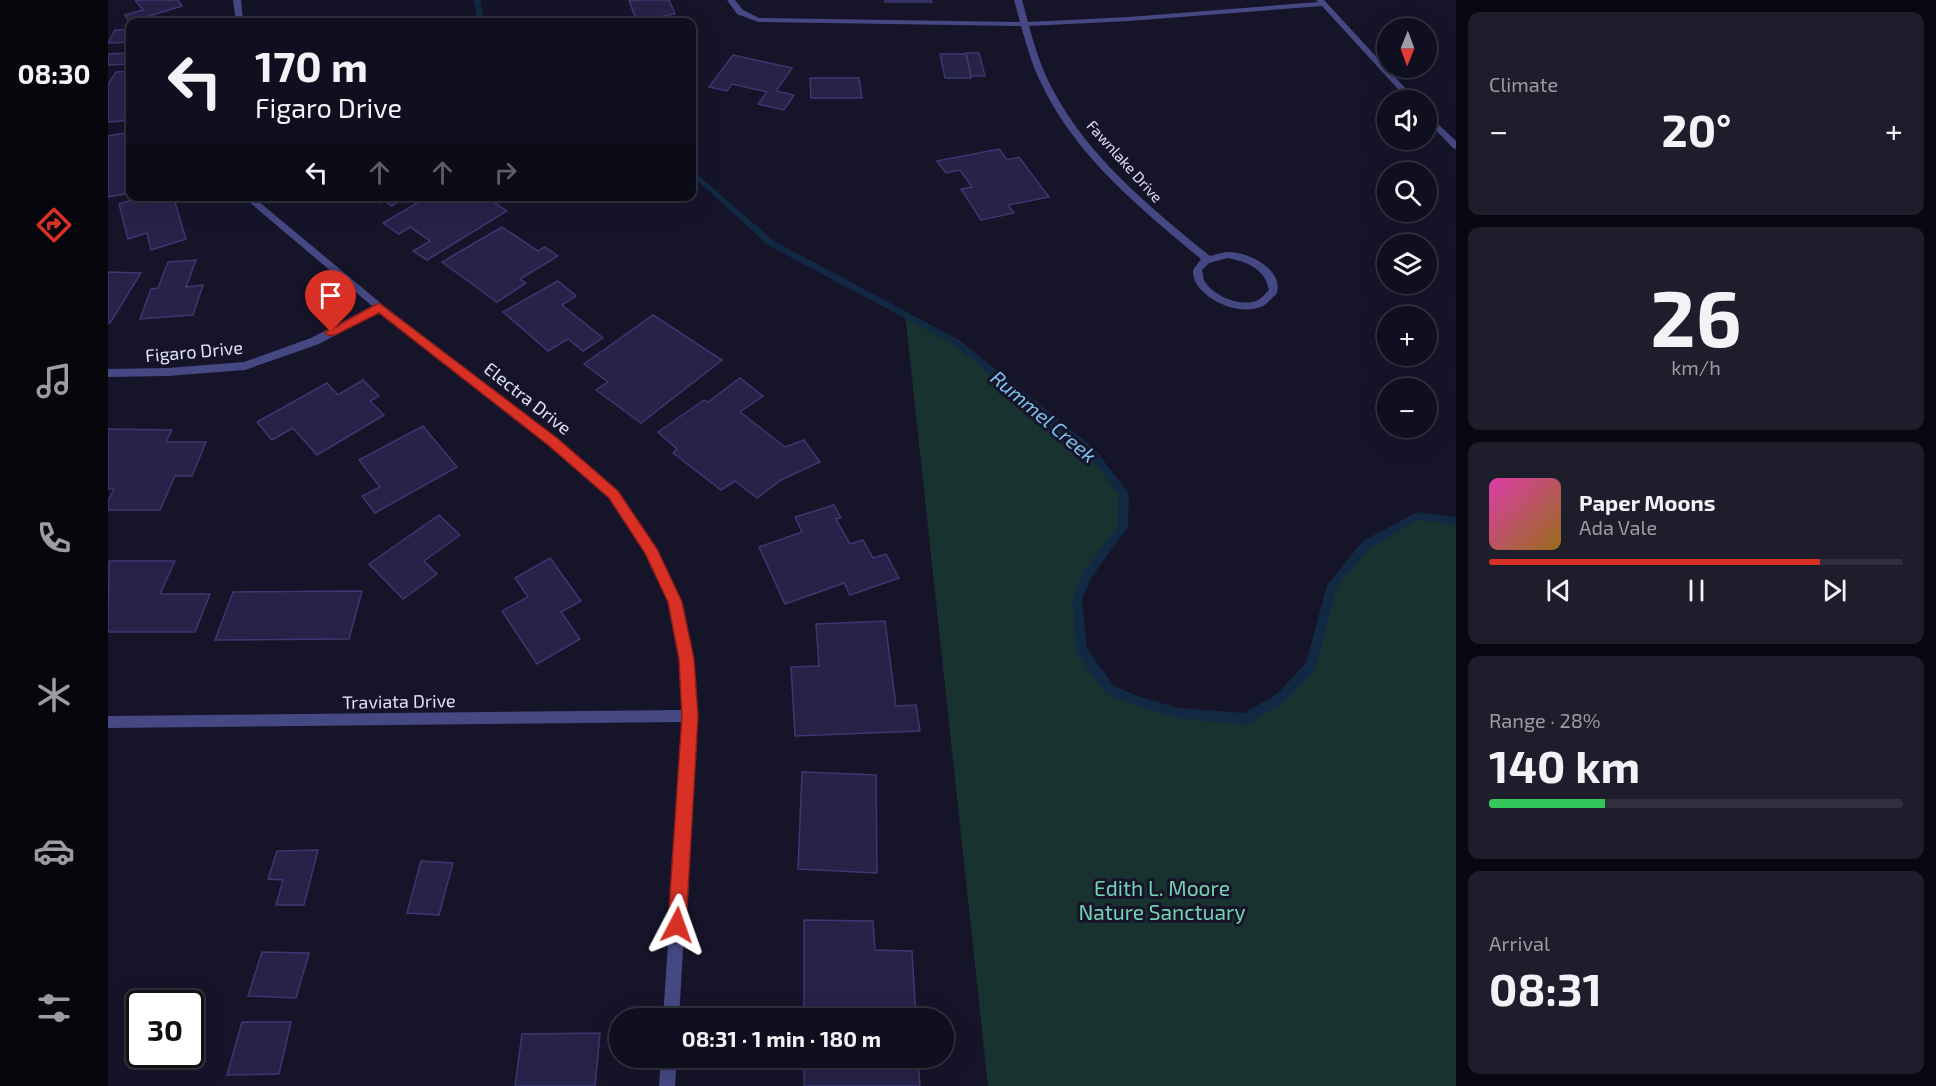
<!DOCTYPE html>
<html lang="en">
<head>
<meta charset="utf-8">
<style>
  :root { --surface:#100f1f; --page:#1e1d2c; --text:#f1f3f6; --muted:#9c9ca4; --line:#302f3d; --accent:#d93025 }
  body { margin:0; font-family:"Exo 2",sans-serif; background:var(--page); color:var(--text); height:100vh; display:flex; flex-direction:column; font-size:22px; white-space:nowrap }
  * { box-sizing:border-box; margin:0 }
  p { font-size:20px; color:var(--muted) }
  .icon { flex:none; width:33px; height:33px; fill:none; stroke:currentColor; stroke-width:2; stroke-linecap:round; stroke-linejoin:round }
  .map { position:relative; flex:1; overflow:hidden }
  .side { display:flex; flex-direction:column; gap:12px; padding:12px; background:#090811; width:480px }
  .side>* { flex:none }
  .guide { position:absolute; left:18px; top:18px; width:570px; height:183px; border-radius:12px; box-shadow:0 6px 24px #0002,0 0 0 2px var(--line); background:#100f1f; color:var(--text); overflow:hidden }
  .needle { width:39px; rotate:181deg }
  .tools { position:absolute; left:1269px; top:18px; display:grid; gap:12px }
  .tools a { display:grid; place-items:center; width:60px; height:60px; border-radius:50%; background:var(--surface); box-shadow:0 6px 24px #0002,0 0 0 2px var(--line); font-size:30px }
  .speed { position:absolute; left:18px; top:990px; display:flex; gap:12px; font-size:30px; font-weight:700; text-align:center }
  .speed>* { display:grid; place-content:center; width:78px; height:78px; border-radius:50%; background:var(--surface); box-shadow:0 6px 24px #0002,0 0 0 2px var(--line); line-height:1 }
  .speed .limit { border:3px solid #111; border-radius:9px; background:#fff; color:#111 }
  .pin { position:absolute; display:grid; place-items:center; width:51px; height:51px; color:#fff; margin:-62px -26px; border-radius:50% 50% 50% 0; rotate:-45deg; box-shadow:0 0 6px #0007 }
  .pin .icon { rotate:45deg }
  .me { position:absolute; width:66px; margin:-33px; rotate:4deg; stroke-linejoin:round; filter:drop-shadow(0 0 4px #0008) }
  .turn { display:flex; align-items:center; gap:21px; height:126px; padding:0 30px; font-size:27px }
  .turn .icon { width:78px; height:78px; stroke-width:2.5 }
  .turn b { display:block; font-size:42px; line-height:51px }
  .lanes { display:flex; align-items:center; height:57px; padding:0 30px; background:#0003; justify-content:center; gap:30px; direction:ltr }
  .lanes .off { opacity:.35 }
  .big { font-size:45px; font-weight:700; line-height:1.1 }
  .side .widget { flex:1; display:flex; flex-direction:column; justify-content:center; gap:9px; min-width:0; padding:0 21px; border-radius:12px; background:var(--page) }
  .side .dial { align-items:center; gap:0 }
  .dial b { font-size:78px; line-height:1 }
  .song { display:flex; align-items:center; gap:18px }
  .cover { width:72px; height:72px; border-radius:9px; background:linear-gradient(135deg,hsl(320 70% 55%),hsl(40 70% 35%)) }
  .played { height:6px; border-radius:3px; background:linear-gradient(90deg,var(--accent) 80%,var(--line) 80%) }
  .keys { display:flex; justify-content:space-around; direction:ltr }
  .heat { display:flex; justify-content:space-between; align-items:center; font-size:33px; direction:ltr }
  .charge { height:9px; border-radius:4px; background:linear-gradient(90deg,#34c759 28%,var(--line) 0) }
  .trip { position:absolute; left:501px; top:1008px; width:345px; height:60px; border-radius:30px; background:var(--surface); box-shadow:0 6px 24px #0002,0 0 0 2px var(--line); font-weight:700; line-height:60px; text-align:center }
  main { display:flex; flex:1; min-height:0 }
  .dock { display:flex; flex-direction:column; width:108px; justify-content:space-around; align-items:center; background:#06060c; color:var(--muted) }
  .dock .icon { width:42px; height:42px }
  .dock .active { color:var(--accent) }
  .dock b { font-size:27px; color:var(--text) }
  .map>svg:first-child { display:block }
</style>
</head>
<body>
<main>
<nav class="dock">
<b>08:30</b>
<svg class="icon active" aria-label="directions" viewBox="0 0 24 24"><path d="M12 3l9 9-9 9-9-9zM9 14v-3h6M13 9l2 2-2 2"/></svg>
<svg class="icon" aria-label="music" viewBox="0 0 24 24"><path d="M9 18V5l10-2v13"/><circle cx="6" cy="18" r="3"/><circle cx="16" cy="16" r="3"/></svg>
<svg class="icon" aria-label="phone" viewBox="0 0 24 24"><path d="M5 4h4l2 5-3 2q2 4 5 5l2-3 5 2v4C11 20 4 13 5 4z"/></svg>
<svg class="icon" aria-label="climate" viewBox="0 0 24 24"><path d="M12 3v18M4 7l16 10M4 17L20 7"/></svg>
<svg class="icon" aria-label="car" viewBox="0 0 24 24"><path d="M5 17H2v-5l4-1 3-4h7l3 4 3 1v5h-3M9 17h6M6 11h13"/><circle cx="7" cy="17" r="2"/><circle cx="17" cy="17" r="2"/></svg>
<svg class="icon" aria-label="filters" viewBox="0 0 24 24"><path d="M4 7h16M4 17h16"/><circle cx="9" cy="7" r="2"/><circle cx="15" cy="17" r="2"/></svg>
</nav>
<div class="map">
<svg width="1348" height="1086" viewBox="0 0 1348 1086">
  <rect width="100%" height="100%" fill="#161429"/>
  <!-- green -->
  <path fill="#18322f" d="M 797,313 L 848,342 L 983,451 L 1016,494 L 1015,527 L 979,576 L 969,600 L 973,650 L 1002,690 L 1031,702 L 1071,713 L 1137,719 L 1173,698 L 1203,666 L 1224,585 L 1259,544 L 1309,516 L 1348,521 L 1348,1086 L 880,1086 Z"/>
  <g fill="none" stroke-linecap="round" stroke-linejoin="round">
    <!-- stream -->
    <g fill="#122944" fill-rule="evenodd">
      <path d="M 366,0 L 372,0 L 376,22 L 370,22 Z"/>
      <path d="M 584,170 L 666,241 L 851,340 L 986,448 L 1021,494 L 1020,527 L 983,578 L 974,600 L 979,649 L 1006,686 L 1032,697 L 1071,708 L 1136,713 L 1169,694 L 1198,663 L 1219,585 L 1255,541 L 1309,512 L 1348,517 L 1348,525 L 1310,520 L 1263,547 L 1229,587 L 1207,670 L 1177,702 L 1141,723 L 1137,725 L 1071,718 L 1031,707 L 998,694 L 969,654 L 964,600 L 975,573 L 1010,526 L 1011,495 L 980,454 L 845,344 L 660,245 L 584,176 Z"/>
    </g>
  </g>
  <!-- building -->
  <g fill="#272248" stroke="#3d3771" stroke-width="1.5">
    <path d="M 27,0 L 70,0 L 74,6 L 21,22 L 17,15 L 35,10 Z"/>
    <path d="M 521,0 L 561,0 L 567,14 L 555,16 L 557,22 L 506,22 L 505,20 L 527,17 Z"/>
    <path d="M 777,0 L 823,0 L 824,2 L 777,2 Z"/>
    <path d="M 7,30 L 22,30 L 22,42 L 0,43 Z"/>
    <path d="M 22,48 L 22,64 L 0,65 L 0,54 L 19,53 Z"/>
    <path d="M 858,53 L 871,53 L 877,76 L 863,76 Z"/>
    <path d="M 832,54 L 858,54 L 863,78 L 837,78 Z"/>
    <path d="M 625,55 L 684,68 L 668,91 L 686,95 L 676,110 L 650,104 L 659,92 L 624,84 L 619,91 L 601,87 Z"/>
    <path d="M 22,71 L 22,112 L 15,121 L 0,122 L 0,85 L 8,72 Z"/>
    <path d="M 702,78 L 751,78 L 754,98 L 703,98 Z"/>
    <path d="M 22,132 L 22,176 L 19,177 L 17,194 L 0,197 L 0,136 Z"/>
    <path d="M 891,149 L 899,160 L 911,157 L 941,197 L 900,205 L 906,213 L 873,220 L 853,189 L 864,187 L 852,170 L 838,173 L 829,161 Z"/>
    <path d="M 38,196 L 65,196 L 78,239 L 43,250 L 39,233 L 20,239 L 11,204 Z"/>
    <path d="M 261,196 L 301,196 L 283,206 L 276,200 L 271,203 Z"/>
    <path d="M 321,196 L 376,196 L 399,211 L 319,260 L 305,251 L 322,241 L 302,227 L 291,234 L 275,223 Z"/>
    <path d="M 394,227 L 430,251 L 437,247 L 450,256 L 412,279 L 418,283 L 389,302 L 334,262 Z"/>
    <path d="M 88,260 L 78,287 L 95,285 L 85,315 L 32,319 L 43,289 L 50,288 L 60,262 Z"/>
    <path d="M 0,272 L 33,273 L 2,323 L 0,323 Z"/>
    <path d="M 450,281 L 468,296 L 454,305 L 495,338 L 475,351 L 460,339 L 440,351 L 395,312 Z"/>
    <path d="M 545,315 L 614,360 L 533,423 L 488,390 L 500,382 L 476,364 Z"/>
    <path d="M 632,378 L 655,396 L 632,412 L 677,447 L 696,440 L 712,462 L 673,480 L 649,498 L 627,481 L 613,490 L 565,453 L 569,449 L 550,432 L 596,400 L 600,402 Z"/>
    <path d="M 255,380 L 271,396 L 262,401 L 276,415 L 209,455 L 185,428 L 164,440 L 149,422 L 219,383 L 230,395 Z"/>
    <path d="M 315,426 L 349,467 L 267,513 L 254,496 L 272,487 L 251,460 Z"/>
    <path d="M 0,429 L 64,430 L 58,442 L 98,442 L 84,476 L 67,476 L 52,510 L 0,510 L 0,501 L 6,489 L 0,489 Z"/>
    <path d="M 726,505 L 733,518 L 728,519 L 742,544 L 755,540 L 765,558 L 778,554 L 791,578 L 742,595 L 736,583 L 677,604 L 651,547 L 694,532 L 687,517 Z"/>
    <path d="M 331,515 L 352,535 L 316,561 L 329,574 L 295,599 L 261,564 Z"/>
    <path d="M 442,558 L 473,601 L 453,612 L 472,639 L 429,664 L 394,611 L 420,597 L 407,578 Z"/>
    <path d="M 1,561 L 67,561 L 52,594 L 102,594 L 87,632 L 0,632 Z"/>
    <path d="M 254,591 L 241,639 L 107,640 L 125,592 Z"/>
    <path d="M 777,621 L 788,706 L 808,705 L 812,731 L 687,736 L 683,667 L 711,666 L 708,624 Z"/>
    <path d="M 694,772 L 768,775 L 769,873 L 690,869 Z"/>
    <path d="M 210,850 L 196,905 L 168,905 L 175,880 L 160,879 L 169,851 Z"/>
    <path d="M 313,861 L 345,863 L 331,915 L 299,913 Z"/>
    <path d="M 696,920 L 765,921 L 767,950 L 804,951 L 808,1018 L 696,1018 Z"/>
    <path d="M 154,952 L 201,953 L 188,998 L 140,996 Z"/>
    <path d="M 134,1022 L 183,1022 L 171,1074 L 119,1075 Z"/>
    <path d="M 492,1033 L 487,1086 L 407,1086 L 414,1034 Z"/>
    <path d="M 696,1058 L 810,1058 L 812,1086 L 696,1086 Z"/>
  </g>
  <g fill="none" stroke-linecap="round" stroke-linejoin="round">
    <!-- minor -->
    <g fill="#454882" fill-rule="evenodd">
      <path d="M 125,0 L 133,0 L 135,22 L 128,22 Z"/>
      <path d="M 619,0 L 627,0 L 635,10 L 651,18 L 912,22 L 906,0 L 914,0 L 920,22 L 1021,17 L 1210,2 L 1208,0 L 1216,0 L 1308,100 L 1300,100 L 1214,6 L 1021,21 L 921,26 C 927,48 934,70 945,90 C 981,158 1043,208 1102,256 C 1107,255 1114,252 1120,252 C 1141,252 1175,269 1169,293 C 1165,297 1160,303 1155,306 C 1134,316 1100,303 1088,283 C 1086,280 1085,274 1085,270 L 1093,259 C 1034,210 969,157 935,87 C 925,68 919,47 913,26 L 650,22 L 629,14 ZM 1120,258 C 1140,262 1157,269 1161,290 C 1158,293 1154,298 1150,300 C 1134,308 1104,296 1096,280 C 1095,277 1095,273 1094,270 L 1101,263 Z"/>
      <path d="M 1318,113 L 1348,141 L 1348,149 L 1345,148 L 1318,120 Z"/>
      <path d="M 134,196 L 144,196 L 275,305 L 448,438 L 510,491 L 546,545 L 573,602 L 586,659 L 589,716 L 571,1018 L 555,1018 L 575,722 L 0,728 L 0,716 L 575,710 L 572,659 L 561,602 L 537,552 L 502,497 L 440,444 L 270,312 L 211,344 L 137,370 L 60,376 L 0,377 L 0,369 L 60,368 L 136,362 L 203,338 L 264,306 Z"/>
      <path d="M 553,1058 L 569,1058 L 567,1086 L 551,1086 Z"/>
    </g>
  </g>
  <!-- route -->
  <path fill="#d93025" stroke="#8d1f18" stroke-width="1.5" d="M 271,303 L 449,438 L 510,491 L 549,549 L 574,602 L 586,659 L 590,716 L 578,925 L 575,932 L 569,934 L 563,932 L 560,925 L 574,716 L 571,659 L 560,602 L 537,553 L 501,498 L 440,445 L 271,313 L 227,335 L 219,335 L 217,332 Z"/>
  <g text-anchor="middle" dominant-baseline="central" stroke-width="6" stroke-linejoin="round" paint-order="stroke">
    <!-- far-street labels -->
    <g font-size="15" fill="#e0e0fb" stroke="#161429">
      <text transform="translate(1017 161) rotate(48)">Fawnlake Drive</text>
    </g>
    <!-- street labels -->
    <g font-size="18" fill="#e0e0fb" stroke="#161429">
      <text transform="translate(86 351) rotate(-5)">Figaro Drive</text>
      <text transform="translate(420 398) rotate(38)">Electra Drive</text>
      <text transform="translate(291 701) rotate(-1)">Traviata Drive</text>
    </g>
    <!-- water labels -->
    <g font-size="20" font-style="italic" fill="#7ac3ef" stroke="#161429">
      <text transform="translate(936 416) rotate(40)">Rummel Creek</text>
    </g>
    <!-- near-park labels -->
    <g font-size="21" fill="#73d4b3" stroke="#161429">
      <text x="1054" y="887">Edith L. Moore<tspan x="1054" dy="24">Nature Sanctuary</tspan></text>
    </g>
  </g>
</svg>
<div class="tools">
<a><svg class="needle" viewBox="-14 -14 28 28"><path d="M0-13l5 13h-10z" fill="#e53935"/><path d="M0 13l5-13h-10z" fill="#9c9ca4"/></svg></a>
<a><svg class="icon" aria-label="sound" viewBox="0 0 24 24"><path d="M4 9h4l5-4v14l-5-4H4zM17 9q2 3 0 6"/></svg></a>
<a><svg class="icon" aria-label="search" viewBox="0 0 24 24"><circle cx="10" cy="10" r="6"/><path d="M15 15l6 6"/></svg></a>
<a><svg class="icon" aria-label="layers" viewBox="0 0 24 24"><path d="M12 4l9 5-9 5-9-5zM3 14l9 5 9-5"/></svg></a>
<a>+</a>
<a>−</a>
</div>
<div class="speed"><div class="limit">30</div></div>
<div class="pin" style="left:223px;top:332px;background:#d93025"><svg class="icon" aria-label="arrive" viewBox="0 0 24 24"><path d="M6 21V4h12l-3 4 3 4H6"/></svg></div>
<svg class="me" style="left:569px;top:925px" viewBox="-20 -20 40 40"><path d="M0-17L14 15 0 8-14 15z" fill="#d93025" stroke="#fff" stroke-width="4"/></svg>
<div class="trip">08:31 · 1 min · 180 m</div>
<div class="guide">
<div class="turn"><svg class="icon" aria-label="left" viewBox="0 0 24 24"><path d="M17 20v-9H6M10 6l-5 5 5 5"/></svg><div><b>170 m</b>Figaro Drive</div></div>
<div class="lanes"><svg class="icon" aria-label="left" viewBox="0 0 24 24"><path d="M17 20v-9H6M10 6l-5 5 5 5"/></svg><svg class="icon off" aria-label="ahead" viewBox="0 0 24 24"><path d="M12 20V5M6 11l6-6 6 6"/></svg><svg class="icon off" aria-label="ahead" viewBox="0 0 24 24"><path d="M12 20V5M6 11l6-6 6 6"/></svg><svg class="icon off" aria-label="right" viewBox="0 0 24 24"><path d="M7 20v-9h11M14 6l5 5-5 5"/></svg></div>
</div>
</div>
<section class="side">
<div class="widget"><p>Climate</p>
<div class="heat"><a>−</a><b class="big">20°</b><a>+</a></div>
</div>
<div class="widget dial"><b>26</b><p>km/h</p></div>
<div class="widget">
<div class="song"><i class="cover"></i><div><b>Paper Moons</b><p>Ada Vale</p></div></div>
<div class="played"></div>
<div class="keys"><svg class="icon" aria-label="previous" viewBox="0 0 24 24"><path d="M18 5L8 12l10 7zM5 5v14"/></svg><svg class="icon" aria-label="pause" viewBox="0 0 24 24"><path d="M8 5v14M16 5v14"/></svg><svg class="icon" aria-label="next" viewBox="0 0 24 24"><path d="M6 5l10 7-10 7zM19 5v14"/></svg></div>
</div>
<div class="widget"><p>Range · 28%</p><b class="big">140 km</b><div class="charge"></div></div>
<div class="widget"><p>Arrival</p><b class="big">08:31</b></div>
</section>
</main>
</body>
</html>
